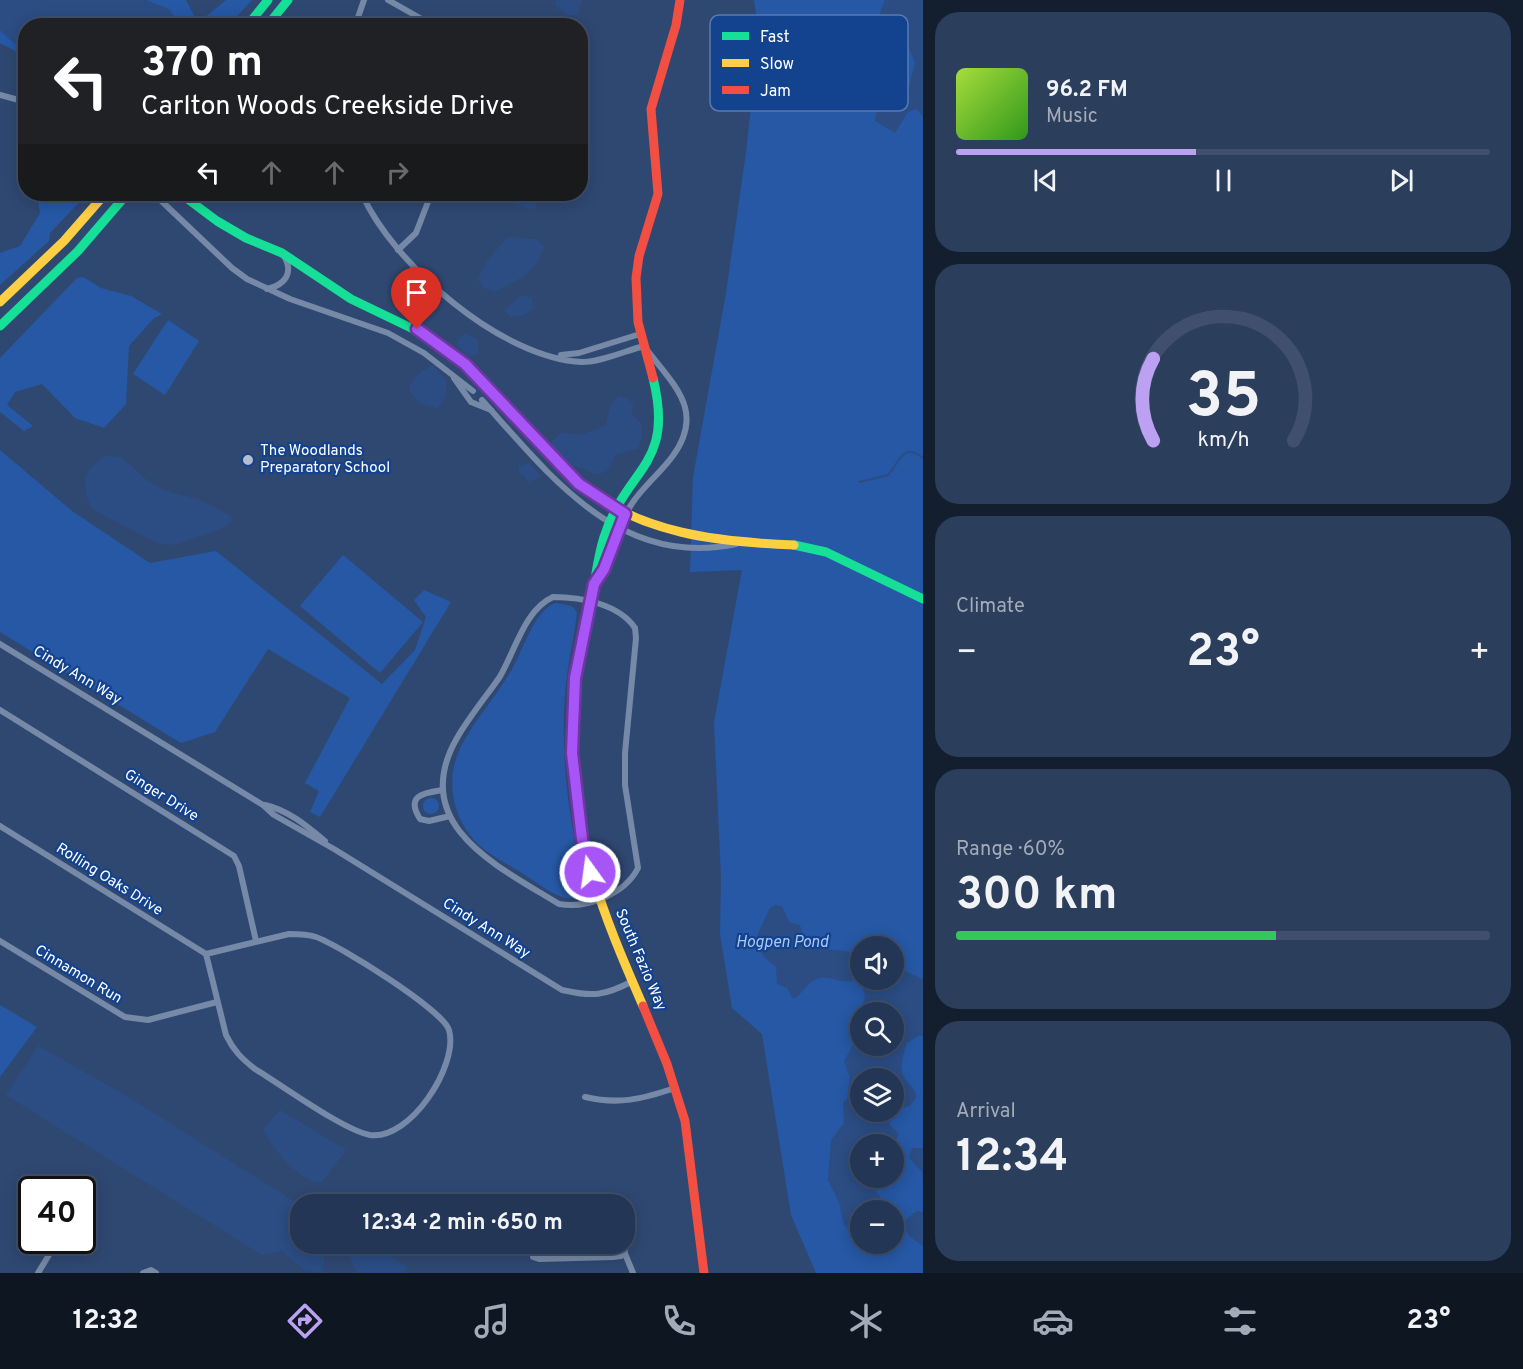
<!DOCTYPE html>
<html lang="en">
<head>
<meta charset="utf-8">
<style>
  :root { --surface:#233656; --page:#2b3e5c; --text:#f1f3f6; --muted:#a3abb9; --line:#40506c; --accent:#bca0f2 }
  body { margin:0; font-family:Overpass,sans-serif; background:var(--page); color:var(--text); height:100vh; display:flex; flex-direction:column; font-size:22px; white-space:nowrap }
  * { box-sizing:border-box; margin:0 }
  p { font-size:20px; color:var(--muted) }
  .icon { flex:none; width:33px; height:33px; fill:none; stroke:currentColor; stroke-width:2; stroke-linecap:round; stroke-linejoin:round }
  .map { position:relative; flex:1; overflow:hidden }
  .sheet { display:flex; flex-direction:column; gap:12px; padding:12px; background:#131e2f; width:600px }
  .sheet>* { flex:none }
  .hud { position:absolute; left:18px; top:18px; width:570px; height:183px; border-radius:24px; box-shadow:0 3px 15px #0003,0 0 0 2px var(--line); background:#202124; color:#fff; overflow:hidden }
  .buttons { position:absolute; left:850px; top:936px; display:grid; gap:12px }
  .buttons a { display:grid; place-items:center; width:54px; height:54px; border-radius:50%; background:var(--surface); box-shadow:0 3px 15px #0003,0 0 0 2px var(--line); font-size:30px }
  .speed { position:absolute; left:18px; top:1176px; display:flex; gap:12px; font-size:30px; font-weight:700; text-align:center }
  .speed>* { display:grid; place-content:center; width:78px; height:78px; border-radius:50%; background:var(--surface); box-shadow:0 3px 15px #0003,0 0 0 2px var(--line); line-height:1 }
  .speed .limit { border:3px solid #111; border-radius:9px; background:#fff; color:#111 }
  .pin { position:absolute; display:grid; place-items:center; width:51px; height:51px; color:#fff; margin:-62px -26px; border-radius:50% 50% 50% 0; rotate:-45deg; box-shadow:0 0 6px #0007 }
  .pin .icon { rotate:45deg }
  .me { position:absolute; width:66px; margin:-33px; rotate:346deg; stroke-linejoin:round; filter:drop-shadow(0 0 4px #0008) }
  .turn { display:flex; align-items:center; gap:21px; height:126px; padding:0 24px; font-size:27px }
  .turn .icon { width:78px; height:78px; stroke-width:2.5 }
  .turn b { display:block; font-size:42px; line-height:51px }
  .lanes { display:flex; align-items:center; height:57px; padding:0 24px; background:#0003; justify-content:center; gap:30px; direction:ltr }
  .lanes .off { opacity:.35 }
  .big { font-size:45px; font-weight:700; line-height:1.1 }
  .sheet .tile { flex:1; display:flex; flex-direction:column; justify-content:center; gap:9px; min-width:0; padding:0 21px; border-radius:24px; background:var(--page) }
  .sheet .dial { align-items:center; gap:0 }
  .dial svg { height:156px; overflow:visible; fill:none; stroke:var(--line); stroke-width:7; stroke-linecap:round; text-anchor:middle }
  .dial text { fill:var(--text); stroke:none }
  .song { display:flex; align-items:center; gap:18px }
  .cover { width:72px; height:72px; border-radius:9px; background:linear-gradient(135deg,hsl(80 70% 55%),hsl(110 70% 35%)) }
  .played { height:6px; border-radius:3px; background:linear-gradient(90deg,var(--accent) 45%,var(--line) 45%) }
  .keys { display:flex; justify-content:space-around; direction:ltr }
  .heat { display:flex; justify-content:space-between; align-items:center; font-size:33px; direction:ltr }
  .charge { height:9px; border-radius:4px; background:linear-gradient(90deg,#34c759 60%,var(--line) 0) }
  .trip { position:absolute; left:290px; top:1194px; width:345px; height:60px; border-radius:24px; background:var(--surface); box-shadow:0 3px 15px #0003,0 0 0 2px var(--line); font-weight:700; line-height:60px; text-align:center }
  .dock { display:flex; height:96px; justify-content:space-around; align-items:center; background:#0e1622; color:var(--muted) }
  .dock .icon { width:42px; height:42px }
  .dock .on { color:var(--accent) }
  .dock b { font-size:27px; color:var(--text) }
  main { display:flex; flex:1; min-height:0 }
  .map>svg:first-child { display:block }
</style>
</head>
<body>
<main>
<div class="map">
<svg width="923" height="1273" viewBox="0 0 923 1273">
  <rect width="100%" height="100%" fill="#2f4872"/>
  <!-- green -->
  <g fill="#2658a5" fill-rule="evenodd">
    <path d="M 146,0 L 186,0 L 198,23 L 226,0 L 252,0 L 228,26 L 172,25 L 174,18 L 170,10 Z"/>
    <path d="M 754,0 L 923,0 L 923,1273 L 816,1273 L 791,1215 L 762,1034 L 732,1008 L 720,934 L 721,878 L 714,722 L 742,570 L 690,572 L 693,477 L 726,293 L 746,152 L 759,33 ZM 861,946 L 894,946 L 894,980 L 861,980 ZM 861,1012 L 894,1012 L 894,1046 L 861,1046 ZM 861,1078 L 894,1078 L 894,1112 L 861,1112 ZM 861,1144 L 894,1144 L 894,1178 L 861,1178 ZM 861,1210 L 894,1210 L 894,1244 L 861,1244 Z"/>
    <path d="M 0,30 L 14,43 L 25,46 L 25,56 L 0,43 Z"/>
    <path d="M 37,194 L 87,194 L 50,233 L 49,241 L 0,285 L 0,253 L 20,246 L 40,213 Z"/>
    <path d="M 83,277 L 101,288 L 131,296 L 162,314 L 154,318 L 129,346 L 126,404 L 104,428 L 75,418 L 42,384 L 15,392 L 7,405 L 33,426 L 24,431 L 0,412 L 0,358 L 77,278 Z"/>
    <path d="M 168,320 L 199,341 L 165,395 L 133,374 Z"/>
    <path d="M 0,450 L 72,511 L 150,563 L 216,551 L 382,684 L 415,650 L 426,617 L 414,600 L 424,590 L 451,602 L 320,817 L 310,812 L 319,791 L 305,783 L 350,698 L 268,649 L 215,732 L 181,743 L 0,632 Z"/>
    <path d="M 343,555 L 423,622 L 380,673 L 300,606 Z"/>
    <path d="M 556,603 L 572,606 L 577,612 C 574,640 567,666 565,694 C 560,762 570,825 585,890 L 582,897 C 561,904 541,885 525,875 C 510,865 492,857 479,845 C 450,818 444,774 464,741 C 478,716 498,694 512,669 C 523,651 535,608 556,603 Z"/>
    <circle cx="431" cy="806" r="8"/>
    <path d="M 0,1005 L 37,1027 L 0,1077 Z"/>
  </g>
  <!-- water -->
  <g fill="#2b4d84" fill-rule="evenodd">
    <path d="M 0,0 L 146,0 L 170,10 L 175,18 L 172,26 L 26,26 L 25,46 L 14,43 L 0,30 Z"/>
    <path d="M 556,0 L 582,0 L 577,15 L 567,15 L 556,6 Z"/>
    <path d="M 885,0 L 923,0 L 923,117 L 917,109 L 908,112 L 895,133 L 875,121 L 878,99 L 908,90 L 915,63 L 904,35 L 898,33 L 888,46 L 884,47 L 877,41 L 877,20 Z"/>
    <path d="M 494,194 L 540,194 L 534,210 L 500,200 Z"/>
    <path d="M 508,237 L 536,239 L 544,246 C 535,275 520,278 495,292 L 484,288 L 477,279 L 489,258 Z"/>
    <path d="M 522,295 L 532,298 L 533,309 L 522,316 L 511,317 L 504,310 Z"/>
    <path d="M 466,334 L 478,340 L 478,353 L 470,357 L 447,382 C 445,394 447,399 437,408 L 419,403 L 409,391 C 412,365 451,366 460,337 Z"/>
    <path d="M 620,396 L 628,398 L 633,404 L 632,416 C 646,422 644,436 638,449 L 616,454 L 607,471 L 597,475 C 557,455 564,472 527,482 L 526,477 L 519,474 L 519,466 L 529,463 L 562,432 L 580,435 L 605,426 C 610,415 607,402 620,396 Z"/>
    <path d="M 105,456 L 121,457 L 148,481 L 166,491 L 198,499 L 231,516 L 232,521 L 226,527 L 174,545 L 157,543 L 92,509 L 86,495 L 85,479 L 90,468 Z"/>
    <path d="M 775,905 L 782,906 L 789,922 L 800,925 L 804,942 C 823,953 842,947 861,956 L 861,980 L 894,980 L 894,966 L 923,979 L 923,1036 L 918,1036 L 907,1043 C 904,1051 899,1068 904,1077 C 908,1085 915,1087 916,1097 L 910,1106 L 898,1109 L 895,1114 L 891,1112 L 889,1124 L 899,1134 L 894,1143 L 878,1136 L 875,1144 L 861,1144 L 861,1178 L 881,1178 L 874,1188 L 885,1204 L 886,1210 L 861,1210 L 861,1223 L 852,1233 L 844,1225 L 839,1203 L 828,1180 L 831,1140 L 844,1123 L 843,1102 L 847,1099 L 850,1078 L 844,1061 C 847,1055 853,1047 854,1040 C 855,1035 851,1032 852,1026 C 855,1008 877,1000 855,980 C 843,985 832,976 820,978 C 807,981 803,994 793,999 L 787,988 L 777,984 L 776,967 L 763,956 L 755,940 L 770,908 ZM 861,1012 L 894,1012 L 894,1046 L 861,1046 ZM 861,1078 L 894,1078 L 894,1112 L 861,1112 Z"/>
    <path d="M 38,1046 L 122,1093 L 294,1201 L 300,1206 L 300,1244 L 319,1244 L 324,1257 L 323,1273 L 305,1270 L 281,1251 L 262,1255 L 6,1095 Z"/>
    <path d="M 280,1110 L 346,1150 L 322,1182 C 301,1185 272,1147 263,1130 Z"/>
    <path d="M 912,1148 L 923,1148 L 923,1180 L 922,1172 L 909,1158 Z"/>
    <path d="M 917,1211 L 923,1212 L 923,1246 L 909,1236 L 905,1227 L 907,1218 Z"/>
    <path d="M 344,1244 L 374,1244 L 407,1267 L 406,1273 L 357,1273 Z"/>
  </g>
  <!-- pier -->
  <g fill="#2f4872">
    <path d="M 456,345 L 471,358 L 448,383 L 434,366 Z"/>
    <path d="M 547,443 L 569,467 L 545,480 L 527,461 Z"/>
  </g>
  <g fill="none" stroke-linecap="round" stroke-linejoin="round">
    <!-- stream -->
    <path stroke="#2b4d84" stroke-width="2" d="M 859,482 L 888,475 C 899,464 902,441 923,458"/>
    <!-- street -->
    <g stroke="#7689a6" stroke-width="6">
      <path d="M 388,0 L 434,26"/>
      <path d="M 355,26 L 364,0"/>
      <path d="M 0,95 L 26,102"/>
      <path d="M 154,194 L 232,268 L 247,279 L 290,299 L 388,333 L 424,353 L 473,391"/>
      <path d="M 362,194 C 393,264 502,359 582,362 C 601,362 625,351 644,346 C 672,384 707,410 672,457 C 660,473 644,486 633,502 C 616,526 612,557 596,581"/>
      <path d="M 398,250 L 416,233 L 431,194"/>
      <path d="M 267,289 C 285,285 294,273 284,256"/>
      <path d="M 561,355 L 579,353 L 640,334"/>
      <path d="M 454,378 L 471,402 L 491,410"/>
      <path d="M 482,400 C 550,476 620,569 736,544"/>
      <path d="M 553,597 C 581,597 619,604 635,628 L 636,638 L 625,753 L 625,785 L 638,868 C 625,894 587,909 559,904 C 499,867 407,825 457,738 C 469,717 485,698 499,678 C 515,652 524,610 553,597 Z"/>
      <path d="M 0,644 L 263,805 L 274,815 L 334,849 L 562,990 C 593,997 604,996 633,981"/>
      <path d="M 0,710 L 234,856 L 239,866 L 256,941"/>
      <path d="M 443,790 C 424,793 405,795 420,819 L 429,821 L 450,816"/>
      <path d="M 265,805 C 288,810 307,826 325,841"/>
      <path d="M 0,826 L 206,954"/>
      <path d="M 289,934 C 298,934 307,934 316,937 C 339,945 443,1010 449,1030 C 459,1065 410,1141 370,1135 C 343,1130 282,1085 255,1069 C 242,1059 233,1050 226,1035 L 206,954 Z"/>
      <path d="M 0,941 L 125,1017 L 148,1020 L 217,1002"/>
      <path d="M 585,1097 C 619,1105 642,1099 675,1088"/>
      <path d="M 82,1200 L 83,1199"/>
      <path d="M 539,1244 L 534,1247 L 533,1257 L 539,1259 L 613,1257 L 621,1256 L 625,1250"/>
      <path d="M 621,1244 L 633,1273"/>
      <path d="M 38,1273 L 58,1240"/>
      <path d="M 143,1273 L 151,1270 L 156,1273"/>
    </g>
    <!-- fast -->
    <g stroke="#16e098" stroke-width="9">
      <path d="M 247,26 L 268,0"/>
      <path d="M 267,26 L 288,0"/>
      <path d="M 181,194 L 217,221 L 246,238 L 282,253 L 351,299 L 434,339 L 465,364 L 551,454"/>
      <path d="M 0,326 L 78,251 L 127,194"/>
      <path d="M 794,545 L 826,552 L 923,599"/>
      <path d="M 572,736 C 572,690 582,649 591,604 C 595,582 597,559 604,537 C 627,466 675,467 653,378"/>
    </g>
    <!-- slow -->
    <g stroke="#ffcf43" stroke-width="9">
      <path d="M 0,302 L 64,241 L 105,194"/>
      <path d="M 551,454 C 560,464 569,476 580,485 C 642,534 718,542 794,545"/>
      <path d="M 572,736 C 574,842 601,910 643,1006"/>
    </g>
    <!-- jam -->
    <g stroke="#f24e42" stroke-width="9">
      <path d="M 653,378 L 638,322 L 636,278 L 639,256 L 658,194 L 651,109 L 676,25 L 680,0"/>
      <path d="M 643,1006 L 667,1064 L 685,1121 L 704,1273"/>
    </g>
  </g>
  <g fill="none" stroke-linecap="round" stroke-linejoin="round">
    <!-- route casing -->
    <g stroke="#6d37a1" stroke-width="15">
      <path id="route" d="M 417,329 L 465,364 L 579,484 L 625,514 L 604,569 L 594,584 L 575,678 L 572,753 L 582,839 L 590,872"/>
    </g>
    <!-- route -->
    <use href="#route" stroke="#a855f7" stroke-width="10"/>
  </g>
  <!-- markers -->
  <circle fill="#b6bfce" stroke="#13428e" stroke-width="2" cx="248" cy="460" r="6"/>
  <g text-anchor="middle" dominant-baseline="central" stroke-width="4.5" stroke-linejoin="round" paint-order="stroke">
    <!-- poi labels -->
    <g font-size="15" fill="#fff" stroke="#13428e" text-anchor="start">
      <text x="260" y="451">The Woodlands<tspan x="260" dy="17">Preparatory School</tspan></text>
    </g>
    <!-- street labels -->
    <g font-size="15" fill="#fff" stroke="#13428e">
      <text transform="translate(77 676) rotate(31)">Cindy Ann Way</text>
      <text transform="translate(161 796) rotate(32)">Ginger Drive</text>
      <text transform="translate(109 880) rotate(32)">Rolling Oaks Drive</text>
      <text transform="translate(486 929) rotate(32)">Cindy Ann Way</text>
      <text transform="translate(640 960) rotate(67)">South Fazio Way</text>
      <text transform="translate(78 975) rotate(31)">Cinnamon Run</text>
    </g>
    <!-- water labels -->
    <g font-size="16" font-style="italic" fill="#a9c9f8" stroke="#13428e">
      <text x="782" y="943">Hogpen Pond</text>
    </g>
  </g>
  <!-- legend -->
  <rect x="710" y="15" width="198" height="96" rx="9" fill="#13428e" stroke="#5a7bb0" stroke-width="1.5"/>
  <rect x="722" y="32" width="27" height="8" fill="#16e098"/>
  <rect x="722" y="59" width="27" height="8" fill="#ffcf43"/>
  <rect x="722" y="86" width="27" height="8" fill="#f24e42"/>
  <g font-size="16" fill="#fff">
    <text x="760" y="42">Fast</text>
    <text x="760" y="69">Slow</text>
    <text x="760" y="96">Jam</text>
  </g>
</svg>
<div class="buttons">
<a><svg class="icon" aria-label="sound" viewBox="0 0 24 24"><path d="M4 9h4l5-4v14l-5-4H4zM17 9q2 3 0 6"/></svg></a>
<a><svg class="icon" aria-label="search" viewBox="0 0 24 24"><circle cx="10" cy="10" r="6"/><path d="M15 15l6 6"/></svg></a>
<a><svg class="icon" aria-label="layers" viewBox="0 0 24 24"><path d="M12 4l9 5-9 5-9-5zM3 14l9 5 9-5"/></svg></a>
<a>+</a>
<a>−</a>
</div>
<div class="speed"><div class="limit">40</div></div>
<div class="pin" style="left:417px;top:329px;background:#d93025"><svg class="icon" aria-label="arrive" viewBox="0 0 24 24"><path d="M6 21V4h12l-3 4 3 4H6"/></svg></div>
<svg class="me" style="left:590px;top:872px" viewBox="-20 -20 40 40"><circle r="17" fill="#a855f7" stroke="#fff" stroke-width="3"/><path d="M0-11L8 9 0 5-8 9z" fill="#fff"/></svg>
<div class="trip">12:34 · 2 min · 650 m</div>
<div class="hud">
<div class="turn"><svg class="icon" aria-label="left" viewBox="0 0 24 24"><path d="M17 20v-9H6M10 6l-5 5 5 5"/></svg><div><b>370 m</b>Carlton Woods Creekside Drive</div></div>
<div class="lanes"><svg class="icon" aria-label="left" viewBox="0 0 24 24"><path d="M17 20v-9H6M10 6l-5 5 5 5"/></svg><svg class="icon off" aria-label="ahead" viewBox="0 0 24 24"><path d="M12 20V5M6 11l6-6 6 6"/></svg><svg class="icon off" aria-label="ahead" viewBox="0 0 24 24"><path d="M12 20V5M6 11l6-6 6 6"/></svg><svg class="icon off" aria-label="right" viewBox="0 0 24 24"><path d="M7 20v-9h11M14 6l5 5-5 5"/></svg></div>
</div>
</div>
<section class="sheet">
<div class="tile">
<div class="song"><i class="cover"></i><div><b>96.2 FM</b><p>Music</p></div></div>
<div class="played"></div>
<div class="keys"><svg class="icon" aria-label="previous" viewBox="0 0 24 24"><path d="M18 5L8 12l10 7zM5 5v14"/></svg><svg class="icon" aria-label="pause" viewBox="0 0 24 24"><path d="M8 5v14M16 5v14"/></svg><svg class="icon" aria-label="next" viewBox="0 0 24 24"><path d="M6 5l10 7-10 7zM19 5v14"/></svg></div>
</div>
<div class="tile dial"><svg viewBox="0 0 100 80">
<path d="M14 69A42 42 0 1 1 86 69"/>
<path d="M14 69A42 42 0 0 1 14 27" stroke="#bca0f2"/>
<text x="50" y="56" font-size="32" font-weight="700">35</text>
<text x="50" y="72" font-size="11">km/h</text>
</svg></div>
<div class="tile"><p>Climate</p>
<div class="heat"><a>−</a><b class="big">23°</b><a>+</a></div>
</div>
<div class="tile"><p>Range · 60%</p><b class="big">300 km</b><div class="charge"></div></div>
<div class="tile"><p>Arrival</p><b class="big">12:34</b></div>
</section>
</main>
<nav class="dock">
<b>12:32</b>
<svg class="icon on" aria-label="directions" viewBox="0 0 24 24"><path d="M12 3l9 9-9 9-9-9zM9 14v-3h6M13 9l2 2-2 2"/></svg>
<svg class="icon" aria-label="music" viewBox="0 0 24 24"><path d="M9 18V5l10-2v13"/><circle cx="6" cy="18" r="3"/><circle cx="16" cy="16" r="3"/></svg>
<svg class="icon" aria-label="phone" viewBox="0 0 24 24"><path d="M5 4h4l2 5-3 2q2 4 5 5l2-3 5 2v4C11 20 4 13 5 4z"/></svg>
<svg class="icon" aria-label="climate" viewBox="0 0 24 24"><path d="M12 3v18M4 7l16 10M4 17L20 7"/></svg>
<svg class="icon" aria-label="car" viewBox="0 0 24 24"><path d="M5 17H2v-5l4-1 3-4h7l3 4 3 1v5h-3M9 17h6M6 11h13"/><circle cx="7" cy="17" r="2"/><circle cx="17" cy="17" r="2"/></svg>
<svg class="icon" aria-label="filters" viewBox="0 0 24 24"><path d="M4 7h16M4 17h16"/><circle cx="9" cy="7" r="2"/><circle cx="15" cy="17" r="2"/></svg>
<b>23°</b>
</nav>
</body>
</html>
